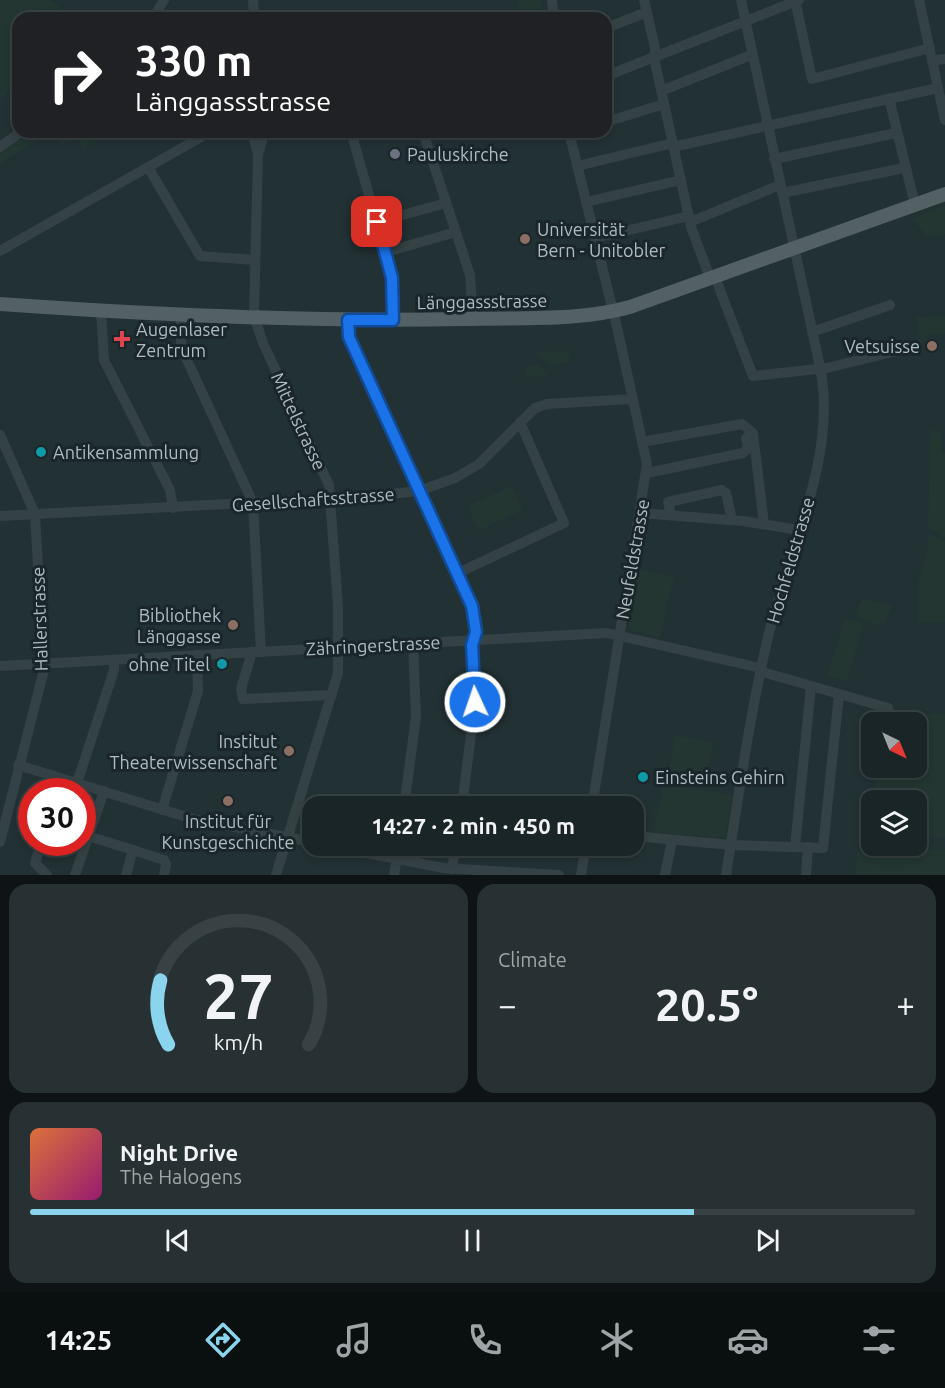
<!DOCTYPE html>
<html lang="en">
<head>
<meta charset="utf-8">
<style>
  :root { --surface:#1a2527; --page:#273133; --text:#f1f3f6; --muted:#9fa5a7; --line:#384244; --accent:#8ad4ed }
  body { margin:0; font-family:Ubuntu,sans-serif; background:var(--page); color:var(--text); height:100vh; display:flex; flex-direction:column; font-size:22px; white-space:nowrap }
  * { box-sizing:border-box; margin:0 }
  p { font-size:20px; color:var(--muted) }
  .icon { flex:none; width:33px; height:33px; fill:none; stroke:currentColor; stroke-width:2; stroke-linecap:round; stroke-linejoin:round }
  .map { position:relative; height:875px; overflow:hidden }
  .sheet { display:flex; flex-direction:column; gap:9px; padding:9px; background:#0e1415; flex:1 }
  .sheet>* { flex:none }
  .guide { position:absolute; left:12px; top:12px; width:600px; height:126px; border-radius:18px; box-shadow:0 3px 9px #0003,0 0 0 2px var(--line); background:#202124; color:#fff; overflow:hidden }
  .needle { width:39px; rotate:137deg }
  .fabs { position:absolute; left:861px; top:712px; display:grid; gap:12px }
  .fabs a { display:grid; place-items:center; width:66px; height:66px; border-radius:12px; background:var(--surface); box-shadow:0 3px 9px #0003,0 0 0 2px var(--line); font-size:30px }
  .speed { position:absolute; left:18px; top:778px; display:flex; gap:12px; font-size:30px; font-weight:700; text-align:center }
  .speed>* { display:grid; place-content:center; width:78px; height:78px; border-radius:50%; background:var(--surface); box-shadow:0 3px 9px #0003,0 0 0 2px var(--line); line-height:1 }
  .speed .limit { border:9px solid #d22; background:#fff; color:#111 }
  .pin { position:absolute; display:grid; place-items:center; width:51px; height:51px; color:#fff; margin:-26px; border-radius:12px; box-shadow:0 3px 9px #0006 }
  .me { position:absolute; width:66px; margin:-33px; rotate:357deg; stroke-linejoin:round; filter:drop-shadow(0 0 4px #0008) }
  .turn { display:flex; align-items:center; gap:21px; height:126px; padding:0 24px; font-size:27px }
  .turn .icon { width:78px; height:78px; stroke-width:2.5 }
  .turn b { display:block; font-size:42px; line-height:51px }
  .big { font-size:45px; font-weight:600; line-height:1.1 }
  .sheet .tile { flex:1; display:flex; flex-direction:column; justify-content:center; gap:9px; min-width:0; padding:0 21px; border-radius:18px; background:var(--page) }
  .sheet .dial { align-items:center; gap:0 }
  .dial svg { height:156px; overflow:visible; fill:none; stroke:var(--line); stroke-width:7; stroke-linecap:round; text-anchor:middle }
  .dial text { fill:var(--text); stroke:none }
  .song { display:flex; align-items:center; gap:18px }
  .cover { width:72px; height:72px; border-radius:9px; background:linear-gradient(135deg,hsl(20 70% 55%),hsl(320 70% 35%)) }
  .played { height:6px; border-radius:3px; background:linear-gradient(90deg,var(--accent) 75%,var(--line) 75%) }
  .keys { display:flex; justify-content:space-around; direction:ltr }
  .heat { display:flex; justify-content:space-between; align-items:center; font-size:33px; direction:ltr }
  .sheet .tiles { flex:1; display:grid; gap:9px; grid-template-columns:1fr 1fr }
  .tile:last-child { grid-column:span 2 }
  .trip { position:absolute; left:302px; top:796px; width:342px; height:60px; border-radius:18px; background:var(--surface); box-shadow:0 3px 9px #0003,0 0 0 2px var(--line); font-weight:600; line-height:60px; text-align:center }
  .tab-bar { display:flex; height:96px; justify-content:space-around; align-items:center; background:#0a0f10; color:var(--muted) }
  .tab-bar .icon { width:42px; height:42px }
  .tab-bar .on { color:var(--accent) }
  .tab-bar b { font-size:27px; color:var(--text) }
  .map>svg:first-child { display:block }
</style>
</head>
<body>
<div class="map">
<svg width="945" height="875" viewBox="0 0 945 875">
  <rect width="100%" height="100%" fill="#223134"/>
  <!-- green -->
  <g fill="#233631">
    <path d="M 0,0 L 50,0 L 76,18 L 18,18 L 18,86 L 0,99 Z"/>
    <path d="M 517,0 L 541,0 L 543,15 L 519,18 Z"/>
    <path d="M 30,132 L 50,132 L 0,164 L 0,154 Z"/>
    <path d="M 54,132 L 95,132 L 99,140 L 84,149 L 78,138 L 61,144 Z"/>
    <path d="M 945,206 L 945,234 L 936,237 L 926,235 L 912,219 Z"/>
    <path d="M 945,316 L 945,334 L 927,335 L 927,341 L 919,343 L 916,317 Z"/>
    <path d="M 569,351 L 569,362 L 554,366 L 539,358 L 536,352 Z"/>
    <path d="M 536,364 L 543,368 L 547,376 L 524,377 L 525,368 Z"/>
    <path d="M 930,431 L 941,431 L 942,452 L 945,453 L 945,538 L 928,528 Z"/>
    <path d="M 512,486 L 523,510 L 478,531 L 467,506 Z"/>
    <path d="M 928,534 L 945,541 L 945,622 L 918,623 L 918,583 L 927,551 Z"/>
    <path d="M 638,570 L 674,576 L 660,638 L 632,631 L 629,627 Z"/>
    <path d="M 864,599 L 892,605 L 885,623 L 882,622 L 881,626 L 856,617 L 859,604 Z"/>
    <path d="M 845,618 L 864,623 L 847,681 L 827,676 Z"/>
    <path d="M 945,713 L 945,837 L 917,837 L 916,801 L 874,801 L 875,768 L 916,768 L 916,723 L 876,723 L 876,714 Z"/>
    <path d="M 675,735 L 713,742 L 706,782 L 668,775 Z"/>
    <path d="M 663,784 L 733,795 L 725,836 L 720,838 L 654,832 Z"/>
    <path d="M 945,849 L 945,875 L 855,875 L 857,851 Z"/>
  </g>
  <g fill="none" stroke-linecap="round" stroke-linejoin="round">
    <!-- minor -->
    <g stroke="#354245" stroke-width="10">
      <path d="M 253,0 L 254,18"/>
      <path d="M 552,0 L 554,18"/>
      <path d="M 644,0 L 655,48 L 655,62 L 691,227 L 710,278"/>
      <path d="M 795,0 L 812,79 L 930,48"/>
      <path d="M 919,0 L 945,120"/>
      <path d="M 153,18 L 164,0"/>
      <path d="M 606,28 L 647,12"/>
      <path d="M 932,61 L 945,59"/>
      <path d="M 606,76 L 799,0"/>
      <path d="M 661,91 L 751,55"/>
      <path d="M 889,98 L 915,205"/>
      <path d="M 606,122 L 664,104"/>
      <path d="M 252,132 L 258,154 L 254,316 L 263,343 L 329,485 L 338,606 L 338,673 L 276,875"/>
      <path d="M 351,132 L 391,272 L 393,320"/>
      <path d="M 423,132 L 470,275 L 473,318"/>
      <path d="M 569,132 L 617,327 L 647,464 L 592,807"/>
      <path d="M 0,147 L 21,132"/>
      <path d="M 673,147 L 938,88"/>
      <path d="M 259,151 L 265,132"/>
      <path d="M 774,159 L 896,133"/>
      <path d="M 577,166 L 673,143"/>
      <path d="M 148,167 L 200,256 L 255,260"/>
      <path d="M 782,193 L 904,168"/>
      <path d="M 586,202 L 681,180"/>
      <path d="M 377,222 L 446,203"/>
      <path d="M 690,222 L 780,185"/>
      <path d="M 595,238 L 689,216"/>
      <path d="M 0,251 L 210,132"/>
      <path d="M 386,252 L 456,232"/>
      <path d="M 715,277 L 753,376 L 827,368 L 917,346"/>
      <path d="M 101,311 L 104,360 L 170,490 L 173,508"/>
      <path d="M 181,315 L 181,347 L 253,503 L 261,652"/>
      <path d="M 348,320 L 350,341 L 473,610 L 476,632 L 473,645 L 475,702 L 462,807"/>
      <path d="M 812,332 L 890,305"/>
      <path d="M 0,435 L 35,514 L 44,670 L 0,842"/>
      <path d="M 642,442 L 742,424 L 753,433 L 764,524"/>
      <path d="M 647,473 L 743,453 L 748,448 L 746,438"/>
      <path d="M 640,513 L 743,521 L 799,530"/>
      <path d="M 671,515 L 668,502 L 722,490 L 726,493 L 732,520"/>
      <path d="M 0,516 L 359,497 L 419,491 L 455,478 L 479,464 L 535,408 L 547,404 L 633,399"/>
      <path d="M 458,573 L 564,523 L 520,422"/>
      <path d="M 252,652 L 241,689 L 243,699 L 332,695"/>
      <path d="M 0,666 L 607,633 L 756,667 L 766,673 L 888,708"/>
      <path d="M 18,765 L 193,819 L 312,842"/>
      <path d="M 77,783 L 114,670 L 114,660"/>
      <path d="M 58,792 L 63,779"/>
      <path d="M 404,807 L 416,717 L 413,643"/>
      <path d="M 162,810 L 198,691 L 197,655"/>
      <path d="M 88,836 L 133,850 L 126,875"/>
      <path d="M 633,836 L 731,845 L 823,848 L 839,694"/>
      <path d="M 41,843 L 35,863 L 47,875"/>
      <path d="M 330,846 L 444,868 L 559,875"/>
      <path d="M 795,847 L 811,686"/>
      <path d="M 133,850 L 164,860 L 166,865 L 164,875"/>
      <path d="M 452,869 L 456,846"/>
      <path d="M 75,875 L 104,791"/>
      <path d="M 394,875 L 399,846"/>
      <path d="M 581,875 L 586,846"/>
      <path d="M 665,875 L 672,840"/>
      <path d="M 726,875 C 739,794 750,712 769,633 C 790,549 838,453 820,367 L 741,0"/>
      <path d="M 806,875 L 808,847"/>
    </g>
    <!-- major -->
    <path stroke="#536165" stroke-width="14" d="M 0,304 C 155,315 308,322 463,319 C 519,317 576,322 630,307 L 945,194"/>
  </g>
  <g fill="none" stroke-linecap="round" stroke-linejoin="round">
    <!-- route casing -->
    <g stroke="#114b97" stroke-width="15">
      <path id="route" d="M 377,222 L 392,278 L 393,320 L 348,320 L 349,337 L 472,606 L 476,632 L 472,645 L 475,702"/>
    </g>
    <!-- route -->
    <use href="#route" stroke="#1a73e8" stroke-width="10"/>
  </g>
  <!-- markers -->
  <circle fill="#6b7280" stroke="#1a262a" stroke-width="2" cx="395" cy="154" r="6"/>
  <g fill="#8d6e63" stroke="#1a262a" stroke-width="2">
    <circle cx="525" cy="239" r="6"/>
    <circle cx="932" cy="346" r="6"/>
    <circle cx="233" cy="625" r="6"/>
    <circle cx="289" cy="751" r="6"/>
    <circle cx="228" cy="801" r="6"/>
  </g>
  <path fill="#e0444e" stroke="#1a262a" stroke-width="2" d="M119 330h6v6h6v6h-6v6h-6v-6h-6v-6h6z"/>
  <g fill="#0f9aa8" stroke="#1a262a" stroke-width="2">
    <circle cx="41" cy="452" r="6"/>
    <circle cx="222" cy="664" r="6"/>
    <circle cx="643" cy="777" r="6"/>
  </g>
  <g text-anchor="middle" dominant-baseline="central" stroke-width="6" stroke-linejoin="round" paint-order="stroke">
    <!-- poi labels -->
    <g font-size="18" fill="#afbdc2" stroke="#1a262a" text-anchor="start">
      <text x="407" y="154">Pauluskirche</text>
      <text x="537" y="229">Universität<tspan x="537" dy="21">Bern - Unitobler</tspan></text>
      <text x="136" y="329">Augenlaser<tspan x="136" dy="21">Zentrum</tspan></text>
      <text x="920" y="346" text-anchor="end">Vetsuisse</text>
      <text x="53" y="452">Antikensammlung</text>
      <text x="221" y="615" text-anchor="end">Bibliothek<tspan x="221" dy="21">Länggasse</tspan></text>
      <text x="210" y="664" text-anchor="end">ohne Titel</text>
      <text x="277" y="741" text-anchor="end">Institut<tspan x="277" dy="21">Theaterwissenschaft</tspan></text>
      <text x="655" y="777">Einsteins Gehirn</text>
      <text x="228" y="821" text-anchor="middle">Institut für<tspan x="228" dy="21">Kunstgeschichte</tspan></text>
    </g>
    <!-- street labels -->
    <g font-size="18" fill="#afbdc2" stroke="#1a262a">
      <text transform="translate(482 301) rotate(-1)">Länggassstrasse</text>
      <text transform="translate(299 421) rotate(65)">Mittelstrasse</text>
      <text transform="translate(313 499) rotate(-4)">Gesellschaftsstrasse</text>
      <text transform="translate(632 559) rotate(-80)">Neufeldstrasse</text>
      <text transform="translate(790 560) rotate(-74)">Hochfeldstrasse</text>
      <text transform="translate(39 619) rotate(-92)">Hallerstrasse</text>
      <text transform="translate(373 645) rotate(-3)">Zähringerstrasse</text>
    </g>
  </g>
</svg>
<div class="fabs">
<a><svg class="needle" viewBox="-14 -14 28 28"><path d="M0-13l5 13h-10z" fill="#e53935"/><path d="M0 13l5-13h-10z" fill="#9fa5a7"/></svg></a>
<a><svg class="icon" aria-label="layers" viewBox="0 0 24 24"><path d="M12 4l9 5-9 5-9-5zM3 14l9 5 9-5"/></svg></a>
</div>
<div class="speed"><div class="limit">30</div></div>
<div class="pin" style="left:377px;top:222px;background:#d93025"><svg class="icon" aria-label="arrive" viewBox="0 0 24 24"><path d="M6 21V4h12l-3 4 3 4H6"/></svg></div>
<svg class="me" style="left:475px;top:702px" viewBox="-20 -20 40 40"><circle r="17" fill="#1a73e8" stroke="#fff" stroke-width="3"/><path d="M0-11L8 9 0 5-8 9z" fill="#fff"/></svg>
<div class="trip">14:27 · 2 min · 450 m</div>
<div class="guide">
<div class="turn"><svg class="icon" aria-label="right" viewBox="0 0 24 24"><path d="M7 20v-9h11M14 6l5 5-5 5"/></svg><div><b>330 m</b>Länggassstrasse</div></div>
</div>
</div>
<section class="sheet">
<div class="tiles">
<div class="tile dial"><svg viewBox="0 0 100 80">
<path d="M14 69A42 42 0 1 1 86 69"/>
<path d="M14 69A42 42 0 0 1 10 36" stroke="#8ad4ed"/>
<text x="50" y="56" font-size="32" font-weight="700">27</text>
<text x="50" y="72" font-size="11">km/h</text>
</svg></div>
<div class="tile"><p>Climate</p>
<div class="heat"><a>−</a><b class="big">20.5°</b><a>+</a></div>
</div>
<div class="tile">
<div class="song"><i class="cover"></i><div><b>Night Drive</b><p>The Halogens</p></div></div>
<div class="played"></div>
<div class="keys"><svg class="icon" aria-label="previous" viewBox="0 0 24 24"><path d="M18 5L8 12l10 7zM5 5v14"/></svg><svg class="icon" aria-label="pause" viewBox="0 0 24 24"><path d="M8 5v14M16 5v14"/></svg><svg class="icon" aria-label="next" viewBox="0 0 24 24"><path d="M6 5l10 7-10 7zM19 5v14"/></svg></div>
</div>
</div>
</section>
<nav class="tab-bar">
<b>14:25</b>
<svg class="icon on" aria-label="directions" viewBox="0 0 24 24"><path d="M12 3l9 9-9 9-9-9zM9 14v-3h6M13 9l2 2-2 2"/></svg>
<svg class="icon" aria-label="music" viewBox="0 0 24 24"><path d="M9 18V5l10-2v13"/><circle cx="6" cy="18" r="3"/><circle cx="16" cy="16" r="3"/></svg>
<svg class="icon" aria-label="phone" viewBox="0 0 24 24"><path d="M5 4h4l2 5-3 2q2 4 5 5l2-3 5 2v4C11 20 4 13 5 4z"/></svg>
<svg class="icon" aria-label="climate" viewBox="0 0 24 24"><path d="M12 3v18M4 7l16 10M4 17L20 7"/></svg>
<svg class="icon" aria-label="car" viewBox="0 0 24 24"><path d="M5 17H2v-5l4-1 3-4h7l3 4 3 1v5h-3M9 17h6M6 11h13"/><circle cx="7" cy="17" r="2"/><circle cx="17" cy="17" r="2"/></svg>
<svg class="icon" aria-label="filters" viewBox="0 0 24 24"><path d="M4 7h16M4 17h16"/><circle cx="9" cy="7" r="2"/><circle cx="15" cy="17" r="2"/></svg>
</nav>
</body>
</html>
